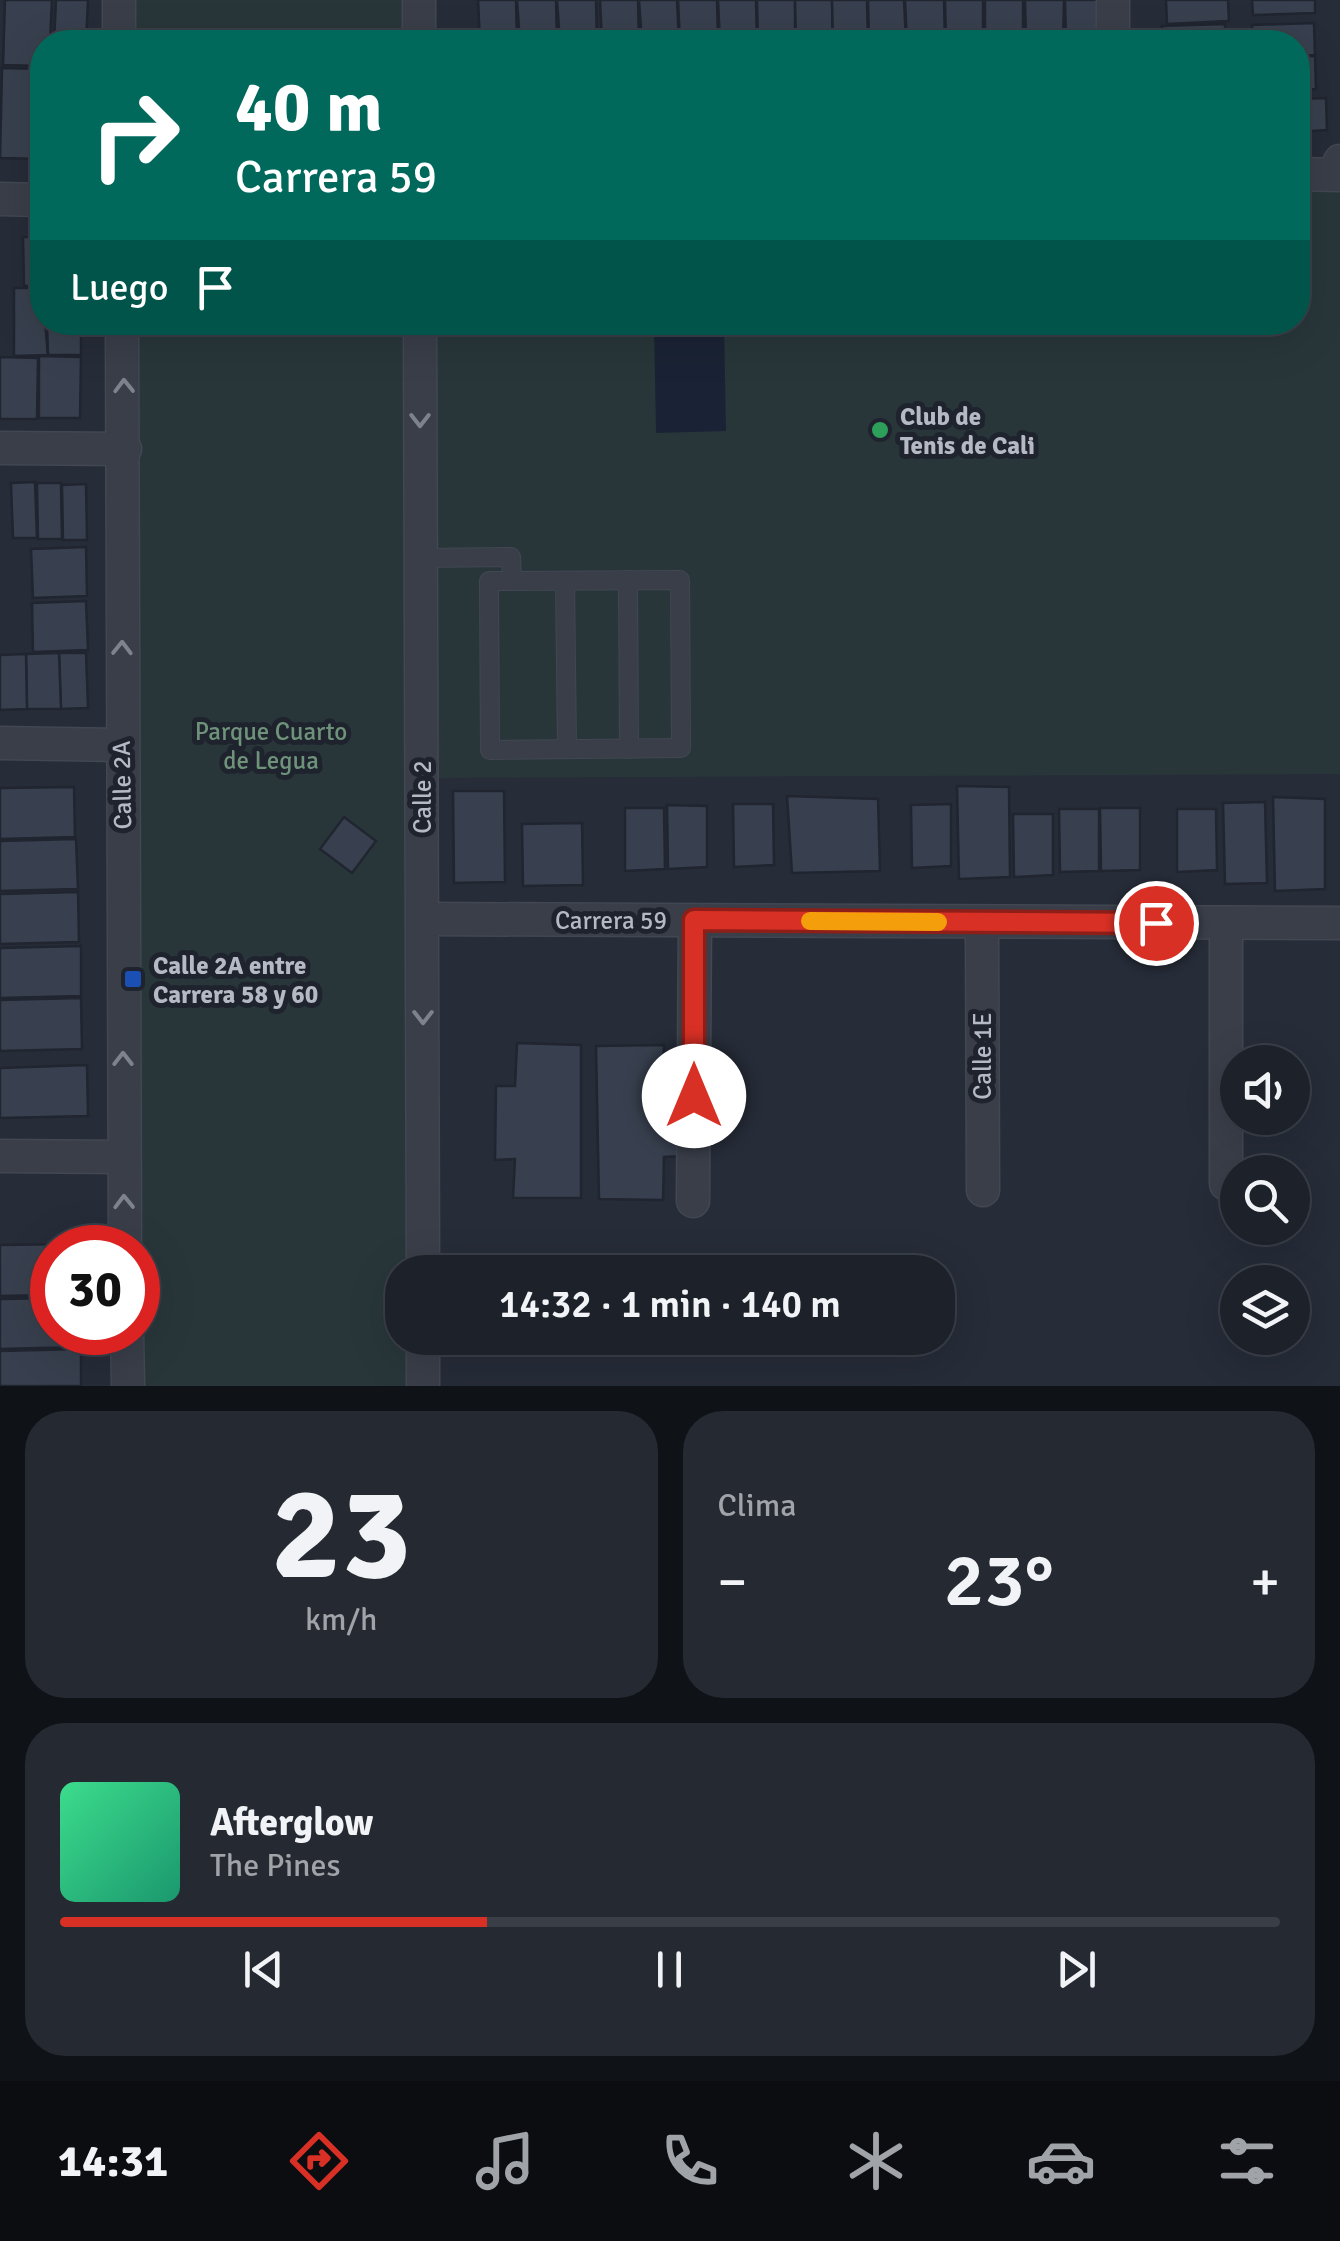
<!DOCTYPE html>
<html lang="es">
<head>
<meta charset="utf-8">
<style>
  :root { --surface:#1c212a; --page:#252932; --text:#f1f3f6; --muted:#a0a3a8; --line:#3a3e47; --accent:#d93025 }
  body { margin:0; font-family:Signika,sans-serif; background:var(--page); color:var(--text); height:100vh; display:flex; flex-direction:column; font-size:38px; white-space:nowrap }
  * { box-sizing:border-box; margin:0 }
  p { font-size:32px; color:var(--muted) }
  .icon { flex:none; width:55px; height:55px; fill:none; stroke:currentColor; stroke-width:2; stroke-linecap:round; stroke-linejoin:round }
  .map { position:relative; height:1386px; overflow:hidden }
  .side { display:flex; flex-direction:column; gap:25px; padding:25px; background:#0f1217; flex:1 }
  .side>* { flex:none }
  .guide { position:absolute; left:30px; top:30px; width:1280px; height:305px; border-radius:40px; box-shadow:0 10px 40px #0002,0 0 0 2px var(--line); background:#00695c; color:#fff; overflow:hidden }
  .tools { position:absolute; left:1220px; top:1045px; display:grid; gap:20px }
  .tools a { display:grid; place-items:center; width:90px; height:90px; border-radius:50%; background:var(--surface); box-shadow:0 10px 40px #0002,0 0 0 2px var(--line); font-size:50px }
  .speed { position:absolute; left:30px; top:1225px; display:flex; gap:20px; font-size:50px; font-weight:700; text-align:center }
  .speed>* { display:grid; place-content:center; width:130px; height:130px; border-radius:50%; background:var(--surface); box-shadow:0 10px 40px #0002,0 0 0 2px var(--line); line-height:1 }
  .speed .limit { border:15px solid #d22; background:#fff; color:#111 }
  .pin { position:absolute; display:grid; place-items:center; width:85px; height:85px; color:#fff; margin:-42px; border:5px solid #fff; border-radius:50%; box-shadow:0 2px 10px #0007 }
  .me { position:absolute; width:110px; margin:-55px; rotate:0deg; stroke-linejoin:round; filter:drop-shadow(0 0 8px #0008) }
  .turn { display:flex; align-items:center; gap:35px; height:210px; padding:0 40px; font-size:45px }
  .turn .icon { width:130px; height:130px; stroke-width:2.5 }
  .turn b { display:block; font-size:70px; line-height:85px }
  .then { display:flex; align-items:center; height:95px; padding:0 40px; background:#0003; gap:20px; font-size:38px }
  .big { font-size:75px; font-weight:600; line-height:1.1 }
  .side .widget { flex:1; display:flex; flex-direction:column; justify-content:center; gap:15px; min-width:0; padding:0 35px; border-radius:40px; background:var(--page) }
  .side .dial { align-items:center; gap:0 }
  .dial b { font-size:130px; line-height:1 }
  .song { display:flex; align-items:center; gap:30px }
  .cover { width:120px; height:120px; border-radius:15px; background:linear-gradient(135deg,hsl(150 70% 55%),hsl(160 70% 35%)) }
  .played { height:10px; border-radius:5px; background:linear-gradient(90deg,var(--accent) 35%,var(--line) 35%) }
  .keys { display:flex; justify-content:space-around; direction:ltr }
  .heat { display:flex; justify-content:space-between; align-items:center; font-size:55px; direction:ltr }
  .side .tiles { flex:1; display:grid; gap:25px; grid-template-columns:1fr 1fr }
  .widget:last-child { grid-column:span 2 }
  .trip { position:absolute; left:385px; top:1255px; width:570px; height:100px; border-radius:40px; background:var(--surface); box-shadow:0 10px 40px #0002,0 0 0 2px var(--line); font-weight:600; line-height:100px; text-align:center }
  .tabs { display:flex; height:160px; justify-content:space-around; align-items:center; background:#0b0d11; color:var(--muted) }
  .tabs .icon { width:70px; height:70px }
  .tabs .current { color:var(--accent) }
  .tabs b { font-size:45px; color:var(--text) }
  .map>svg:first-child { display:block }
</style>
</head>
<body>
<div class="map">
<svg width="1340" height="1386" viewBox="0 0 1340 1386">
  <rect width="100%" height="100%" fill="#262c38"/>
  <!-- green -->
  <g fill="#28363a">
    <rect x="119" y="0" width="300" height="42"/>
    <path d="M 1340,161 L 1340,774 L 422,778 L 423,1272 L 402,1272 L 402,1338 L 423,1338 L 423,1386 L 128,1386 L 138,1332 L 138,1248 L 122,323 L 1298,322 L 1298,174 Z"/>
  </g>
  <!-- water -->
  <path fill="#1a2335" d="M 654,323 L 724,323 L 726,431 L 656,433 Z"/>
  <!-- building -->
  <g fill="#38404f" stroke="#202530" stroke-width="2.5">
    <path d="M 5,0 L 52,0 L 50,42 L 42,42 L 42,66 L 3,65 Z"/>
    <path d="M 56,0 L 88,0 L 86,42 L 54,42 Z"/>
    <path d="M 478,0 L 516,0 L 517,42 L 480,42 Z"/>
    <path d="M 517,0 L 556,0 L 557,42 L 520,42 Z"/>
    <path d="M 557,0 L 596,0 L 597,42 L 560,42 Z"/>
    <path d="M 600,0 L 638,0 L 639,42 L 602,42 Z"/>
    <path d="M 639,0 L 677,0 L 679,42 L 642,42 Z"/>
    <path d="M 678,0 L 717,0 L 718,42 L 680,42 Z"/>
    <path d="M 718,0 L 756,0 L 757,42 L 720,42 Z"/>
    <path d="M 757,0 L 795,0 L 795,42 L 758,42 Z"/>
    <path d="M 795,0 L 832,0 L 833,42 L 796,42 Z"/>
    <path d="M 832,0 L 867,0 L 868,42 L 833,42 Z"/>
    <path d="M 868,0 L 904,0 L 906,42 L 869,42 Z"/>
    <path d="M 905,0 L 944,0 L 945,42 L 907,42 Z"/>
    <path d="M 945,0 L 983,0 L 983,42 L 946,42 Z"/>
    <rect x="985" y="0" width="38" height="42"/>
    <path d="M 1025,0 L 1064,0 L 1063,42 L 1026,42 Z"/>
    <path d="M 1065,0 L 1103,0 L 1103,42 L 1066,42 Z"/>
    <path d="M 1166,0 L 1228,0 L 1229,21 L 1167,24 Z"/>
    <path d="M 1252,0 L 1315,0 L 1315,13 L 1253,15 Z"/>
    <path d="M 1314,23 L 1315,55 L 1298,56 L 1298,42 L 1253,42 L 1252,25 Z"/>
    <path d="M 1225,24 L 1225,42 L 1163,42 L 1162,26 Z"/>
    <path d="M 1315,56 L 1316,89 L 1298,90 L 1298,57 Z"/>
    <path d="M 2,68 L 42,69 L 42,159 L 0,158 Z"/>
    <path d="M 1326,98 L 1327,130 L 1298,132 L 1298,99 Z"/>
    <path d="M 23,237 L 42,237 L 42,286 L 24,286 Z"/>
    <path d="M 14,288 L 42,288 L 48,355 L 14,356 Z"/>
    <path d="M 47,322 L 81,322 L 81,355 L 48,355 Z"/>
    <path d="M 39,356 L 81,357 L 80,418 L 39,418 Z"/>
    <path d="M 0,357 L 38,358 L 37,419 L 0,419 Z"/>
    <path d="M 35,482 L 37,538 L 13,538 L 11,483 Z"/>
    <path d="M 37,483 L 61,483 L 62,539 L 38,539 Z"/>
    <path d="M 86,484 L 87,540 L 63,540 L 62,485 Z"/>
    <path d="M 86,547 L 87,596 L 33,598 L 31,549 Z"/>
    <path d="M 86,601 L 88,650 L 33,652 L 32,603 Z"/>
    <path d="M 59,653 L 86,653 L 88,708 L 61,709 Z"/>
    <path d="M 59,653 L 61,709 L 27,709 L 26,654 Z"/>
    <path d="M 26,654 L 27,709 L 0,710 L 0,655 Z"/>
    <path d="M 957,786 L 1009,787 L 1010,877 L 959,879 Z"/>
    <path d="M 74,787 L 75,837 L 0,839 L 0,788 Z"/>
    <path d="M 453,791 L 504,791 L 505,882 L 454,883 Z"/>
    <path d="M 787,796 L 878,799 L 880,871 L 792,873 Z"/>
    <path d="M 1273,797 L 1325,799 L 1325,889 L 1275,891 Z"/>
    <path d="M 1265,802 L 1267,883 L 1225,884 L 1223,803 Z"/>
    <path d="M 733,804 L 773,804 L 774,865 L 734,867 Z"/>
    <path d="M 951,804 L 951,866 L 912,868 L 911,805 Z"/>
    <path d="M 667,805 L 707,806 L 707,867 L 668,869 Z"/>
    <path d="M 625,808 L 664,808 L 665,869 L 625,871 Z"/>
    <path d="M 1100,808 L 1140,808 L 1140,870 L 1101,871 Z"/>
    <path d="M 1059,809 L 1099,809 L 1099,871 L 1060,872 Z"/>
    <path d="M 1177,809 L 1216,809 L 1217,870 L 1177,872 Z"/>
    <path d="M 1013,814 L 1053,814 L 1053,875 L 1014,877 Z"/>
    <path d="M 344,817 L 376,841 L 352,873 L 320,849 Z"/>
    <path d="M 582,823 L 583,885 L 523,886 L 522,824 Z"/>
    <path d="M 76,839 L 78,889 L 0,891 L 0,841 Z"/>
    <path d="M 78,892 L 79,942 L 0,944 L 0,894 Z"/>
    <path d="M 81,946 L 81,996 L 0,998 L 0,948 Z"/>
    <path d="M 81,998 L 82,1049 L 0,1051 L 0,1000 Z"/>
    <path d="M 517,1043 L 581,1045 L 581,1198 L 513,1198 L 515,1159 L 495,1160 L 496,1086 L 515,1086 Z"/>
    <path d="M 664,1045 L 663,1084 L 683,1083 L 683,1156 L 664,1157 L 663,1200 L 599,1199 L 596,1046 Z"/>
    <path d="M 87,1065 L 88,1116 L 0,1118 L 0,1068 Z"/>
    <path d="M 73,1244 L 52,1248 L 52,1295 L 0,1296 L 0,1245 Z"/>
    <path d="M 52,1298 L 52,1332 L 81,1332 L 81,1347 L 0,1349 L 0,1299 Z"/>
    <path d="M 81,1349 L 81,1386 L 0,1386 L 0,1351 Z"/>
  </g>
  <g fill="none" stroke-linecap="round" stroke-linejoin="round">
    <!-- lane casing -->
    <g stroke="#424752" stroke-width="20">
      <g id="lane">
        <path d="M 420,558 L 511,557 L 512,581"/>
        <path d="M 628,580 L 629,749"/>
        <path d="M 680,580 L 681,748 L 490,750 L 489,581 Z"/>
        <path d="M 565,581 L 567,749"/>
      </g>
    </g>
    <!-- street casing -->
    <g stroke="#424752" stroke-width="35">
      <g id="street">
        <path d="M 119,0 L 119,42"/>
        <path d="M 419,0 L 419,42"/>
        <path d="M 1113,0 L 1113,42"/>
        <path d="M 1298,174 L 1340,175 L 1340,161"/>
        <path d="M 0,199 L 42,200"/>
        <path d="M 122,322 L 125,1248"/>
        <path d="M 420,322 L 423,1272"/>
        <path d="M 0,448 L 125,449"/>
        <path d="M 0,743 L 121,745"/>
        <path d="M 422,919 L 1340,923"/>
        <path d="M 982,922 L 983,1190"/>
        <path d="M 0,1156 L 123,1157"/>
        <path d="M 1226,1184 L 1226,923"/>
        <path d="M 693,1201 L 695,921"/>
        <path d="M 127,1332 L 128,1386"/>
        <path d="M 423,1338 L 423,1386"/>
      </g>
    </g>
    <!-- lane -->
    <use href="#lane" stroke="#393e49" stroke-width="18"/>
    <!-- street -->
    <use href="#street" stroke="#393e49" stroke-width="32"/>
  </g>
  <!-- one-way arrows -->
  <defs><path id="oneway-chevron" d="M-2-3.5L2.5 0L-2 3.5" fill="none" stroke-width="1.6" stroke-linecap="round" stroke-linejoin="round" transform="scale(2.5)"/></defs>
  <g stroke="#7d828d">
    <use href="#oneway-chevron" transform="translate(124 386) rotate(-91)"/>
    <use href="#oneway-chevron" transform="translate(420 420) rotate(90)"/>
    <use href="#oneway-chevron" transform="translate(122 648) rotate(-89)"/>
    <use href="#oneway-chevron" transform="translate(423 1017) rotate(90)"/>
    <use href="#oneway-chevron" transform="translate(123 1059) rotate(-90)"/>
    <use href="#oneway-chevron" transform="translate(124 1202) rotate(-91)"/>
  </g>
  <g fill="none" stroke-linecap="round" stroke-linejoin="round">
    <!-- route casing -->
    <g stroke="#8d1f18" stroke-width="25">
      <path id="route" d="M 694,1096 L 694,920 L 1156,923"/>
    </g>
    <!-- route -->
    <use href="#route" stroke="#d93025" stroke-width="18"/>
    <!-- slow -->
    <path stroke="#f59e0b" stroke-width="18" d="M 810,921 L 938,922"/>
  </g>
  <!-- markers -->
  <circle fill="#2e9e5b" stroke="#1e232e" stroke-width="4" cx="880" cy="430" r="10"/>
  <rect fill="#1a4fb4" stroke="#1e232e" stroke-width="4" x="123" y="969" width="20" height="20" rx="5"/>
  <g text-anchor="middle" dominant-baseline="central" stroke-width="10" stroke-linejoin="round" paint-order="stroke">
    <!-- poi labels -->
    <g font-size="25" font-weight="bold" fill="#b4b9c5" stroke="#1e232e" text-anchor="start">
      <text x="900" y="416">Club de<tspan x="900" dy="29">Tenis de Cali</tspan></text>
      <text x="153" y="965">Calle 2A entre<tspan x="153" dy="29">Carrera 58 y 60</tspan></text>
    </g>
    <!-- park labels -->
    <g font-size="25" fill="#6f937a" stroke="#1e232e">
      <text x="271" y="731">Parque Cuarto<tspan x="271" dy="29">de Legua</tspan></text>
    </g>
    <!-- street labels -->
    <g font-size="25" fill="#b4b9c5" stroke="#1e232e">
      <text transform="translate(122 785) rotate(-91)">Calle 2A</text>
      <text transform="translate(422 797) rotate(-90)">Calle 2</text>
      <text x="611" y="920">Carrera 59</text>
      <text transform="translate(982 1056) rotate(-90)">Calle 1E</text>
    </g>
  </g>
</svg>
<div class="tools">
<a><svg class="icon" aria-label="sound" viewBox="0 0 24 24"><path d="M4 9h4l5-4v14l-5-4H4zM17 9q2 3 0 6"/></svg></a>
<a><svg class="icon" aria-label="search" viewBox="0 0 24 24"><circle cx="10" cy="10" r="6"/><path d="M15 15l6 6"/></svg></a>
<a><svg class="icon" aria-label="layers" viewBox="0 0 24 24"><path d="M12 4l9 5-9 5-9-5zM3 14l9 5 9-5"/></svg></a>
</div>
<div class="speed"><div class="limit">30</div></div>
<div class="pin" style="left:1156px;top:923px;background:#d93025"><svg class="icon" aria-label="arrive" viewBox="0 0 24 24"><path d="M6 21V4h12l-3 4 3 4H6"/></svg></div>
<svg class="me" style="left:694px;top:1096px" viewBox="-20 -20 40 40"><circle r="19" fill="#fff"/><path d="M0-13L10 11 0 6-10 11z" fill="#d93025"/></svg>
<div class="trip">14:32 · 1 min · 140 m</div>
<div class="guide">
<div class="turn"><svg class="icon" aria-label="right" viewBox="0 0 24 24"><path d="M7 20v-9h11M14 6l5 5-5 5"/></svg><div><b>40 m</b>Carrera 59</div></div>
<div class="then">Luego<svg class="icon" aria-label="arrive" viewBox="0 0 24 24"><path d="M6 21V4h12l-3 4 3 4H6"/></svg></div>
</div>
</div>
<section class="side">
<div class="tiles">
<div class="widget dial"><b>23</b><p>km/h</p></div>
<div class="widget"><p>Clima</p>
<div class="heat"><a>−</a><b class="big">23°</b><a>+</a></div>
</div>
<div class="widget">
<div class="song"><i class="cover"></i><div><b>Afterglow</b><p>The Pines</p></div></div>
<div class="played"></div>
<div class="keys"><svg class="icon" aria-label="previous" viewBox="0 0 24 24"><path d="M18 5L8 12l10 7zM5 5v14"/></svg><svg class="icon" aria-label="pause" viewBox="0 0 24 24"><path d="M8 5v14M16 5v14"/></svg><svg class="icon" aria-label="next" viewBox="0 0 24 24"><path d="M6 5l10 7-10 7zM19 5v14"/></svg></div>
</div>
</div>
</section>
<nav class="tabs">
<b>14:31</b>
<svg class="icon current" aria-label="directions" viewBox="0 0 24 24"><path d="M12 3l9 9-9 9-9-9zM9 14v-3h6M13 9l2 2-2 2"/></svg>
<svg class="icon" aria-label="music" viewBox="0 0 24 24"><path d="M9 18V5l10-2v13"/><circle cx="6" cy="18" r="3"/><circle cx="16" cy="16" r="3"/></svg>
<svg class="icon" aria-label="phone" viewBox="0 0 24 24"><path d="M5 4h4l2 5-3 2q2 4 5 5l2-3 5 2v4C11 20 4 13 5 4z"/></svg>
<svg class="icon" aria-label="climate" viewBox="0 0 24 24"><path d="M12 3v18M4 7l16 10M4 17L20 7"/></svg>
<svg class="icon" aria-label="car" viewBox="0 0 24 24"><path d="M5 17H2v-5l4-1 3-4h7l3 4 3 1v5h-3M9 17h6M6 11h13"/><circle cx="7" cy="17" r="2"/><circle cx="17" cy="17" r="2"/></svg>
<svg class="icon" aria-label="filters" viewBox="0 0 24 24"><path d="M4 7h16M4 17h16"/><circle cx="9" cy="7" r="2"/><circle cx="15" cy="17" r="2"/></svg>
</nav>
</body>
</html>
